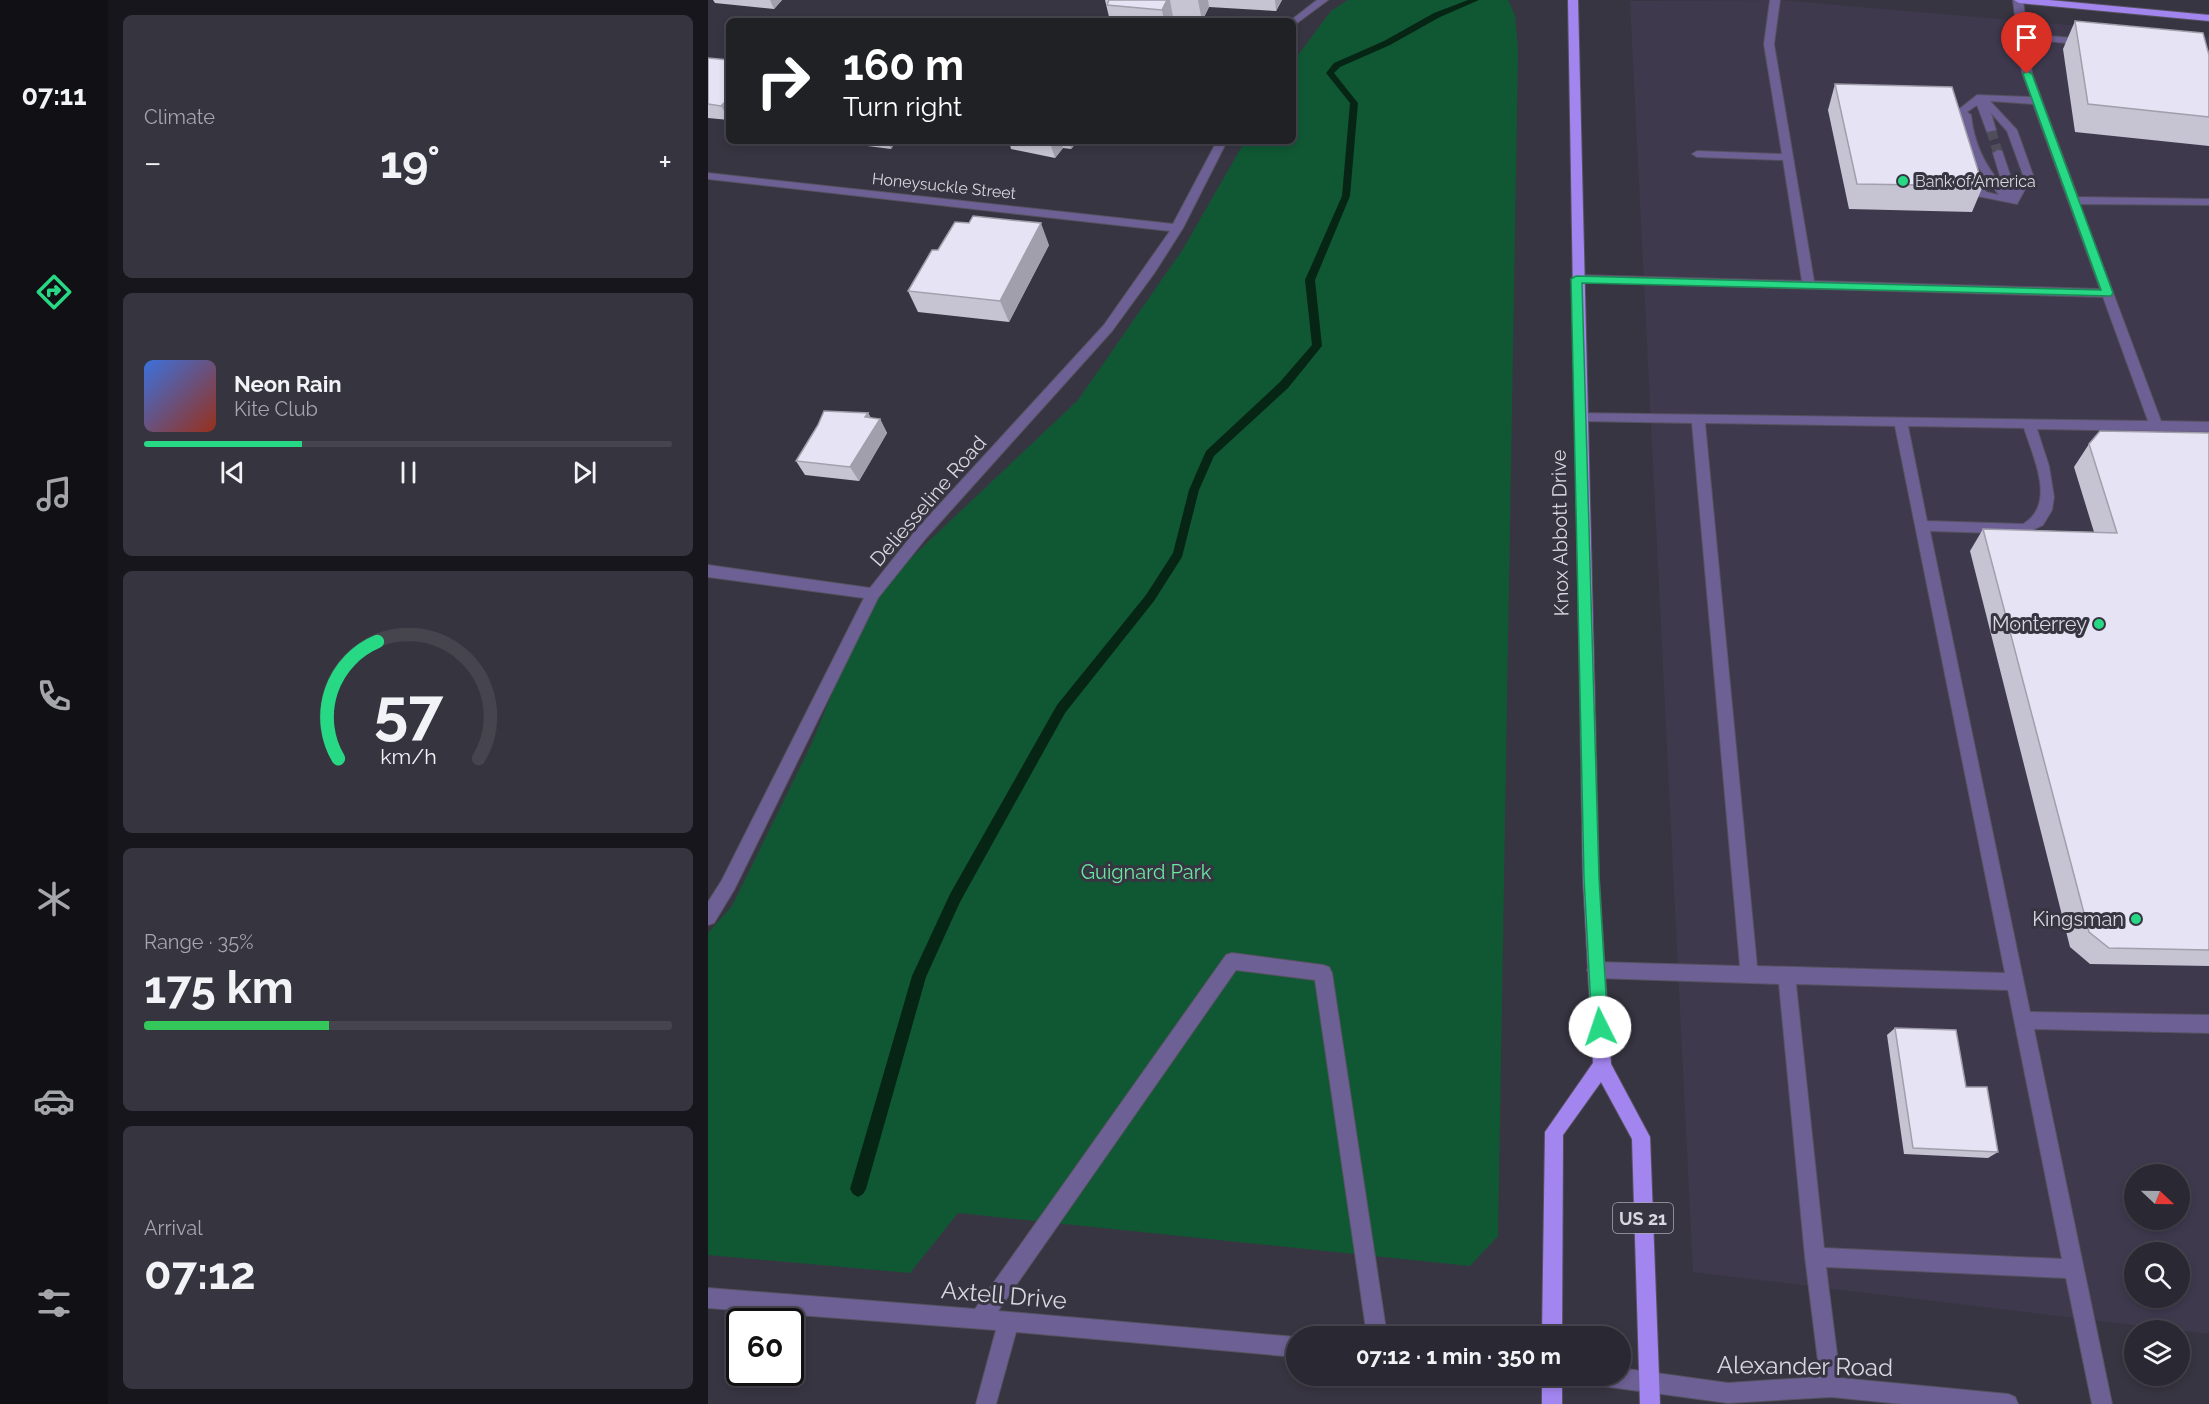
<!DOCTYPE html>
<html lang="en">
<head>
<meta charset="utf-8">
<style>
  :root { --surface:#2a2832; --page:#36343e; --text:#f1f3f6; --muted:#a5a6ac; --line:#46444d; --accent:#27d885 }
  body { margin:0; font-family:Raleway,sans-serif; background:var(--page); color:var(--text); height:100vh; display:flex; flex-direction:column; font-size:22px; white-space:nowrap }
  * { box-sizing:border-box; margin:0 }
  p { font-size:20px; color:var(--muted) }
  .icon { flex:none; width:33px; height:33px; fill:none; stroke:currentColor; stroke-width:2; stroke-linecap:round; stroke-linejoin:round }
  .map { position:relative; flex:1; overflow:hidden }
  .side { display:flex; flex-direction:column; gap:15px; padding:15px; background:#17161c; width:600px }
  .side>* { flex:none }
  .hud { position:absolute; left:18px; top:18px; width:570px; height:126px; border-radius:9px; box-shadow:0 3px 9px #0003,0 0 0 2px var(--line); background:#202124; color:#fff; overflow:hidden }
  .needle { width:39px; rotate:112deg }
  .tools { position:absolute; left:1416px; top:1164px; display:grid; gap:12px }
  .tools a { display:grid; place-items:center; width:66px; height:66px; border-radius:50%; background:var(--surface); box-shadow:0 3px 9px #0003,0 0 0 2px var(--line); font-size:30px }
  .speed { position:absolute; left:18px; top:1308px; display:flex; gap:12px; font-size:30px; font-weight:700; text-align:center }
  .speed>* { display:grid; place-content:center; width:78px; height:78px; border-radius:50%; background:var(--surface); box-shadow:0 3px 9px #0003,0 0 0 2px var(--line); line-height:1 }
  .speed .limit { border:3px solid #111; border-radius:9px; background:#fff; color:#111 }
  .pin { position:absolute; display:grid; place-items:center; width:51px; height:51px; color:#fff; margin:-62px -26px; border-radius:50% 50% 50% 0; rotate:-45deg; box-shadow:0 0 6px #0007 }
  .pin .icon { rotate:45deg }
  .me { position:absolute; width:66px; margin:-33px; rotate:356deg; stroke-linejoin:round; filter:drop-shadow(0 0 4px #0008) }
  .turn { display:flex; align-items:center; gap:21px; height:126px; padding:0 18px; font-size:27px }
  .turn .icon { width:78px; height:78px; stroke-width:2.5 }
  .turn b { display:block; font-size:42px; line-height:51px }
  .big { font-size:45px; font-weight:700; line-height:1.1 }
  .side .card { flex:1; display:flex; flex-direction:column; justify-content:center; gap:9px; min-width:0; padding:0 21px; border-radius:9px; background:var(--page) }
  .side .dial { align-items:center; gap:0 }
  .dial svg { height:156px; overflow:visible; fill:none; stroke:var(--line); stroke-width:7; stroke-linecap:round; text-anchor:middle }
  .dial text { fill:var(--text); stroke:none }
  .song { display:flex; align-items:center; gap:18px }
  .cover { width:72px; height:72px; border-radius:9px; background:linear-gradient(135deg,hsl(220 70% 55%),hsl(10 70% 35%)) }
  .played { height:6px; border-radius:3px; background:linear-gradient(90deg,var(--accent) 30%,var(--line) 30%) }
  .keys { display:flex; justify-content:space-around; direction:ltr }
  .heat { display:flex; justify-content:space-between; align-items:center; font-size:33px; direction:ltr }
  .charge { height:9px; border-radius:4px; background:linear-gradient(90deg,#34c759 35%,var(--line) 0) }
  .trip { position:absolute; left:578px; top:1326px; width:345px; height:60px; border-radius:30px; background:var(--surface); box-shadow:0 3px 9px #0003,0 0 0 2px var(--line); font-weight:700; line-height:60px; text-align:center }
  main { display:flex; flex:1; min-height:0 }
  .tab-bar { display:flex; flex-direction:column; width:108px; justify-content:space-around; align-items:center; background:#111014; color:var(--muted) }
  .tab-bar .icon { width:42px; height:42px }
  .tab-bar .on { color:var(--accent) }
  .tab-bar b { font-size:27px; color:var(--text) }
  .map>svg:first-child { display:block }
</style>
</head>
<body>
<main>
<nav class="tab-bar">
<b>07:11</b>
<svg class="icon on" aria-label="directions" viewBox="0 0 24 24"><path d="M12 3l9 9-9 9-9-9zM9 14v-3h6M13 9l2 2-2 2"/></svg>
<svg class="icon" aria-label="music" viewBox="0 0 24 24"><path d="M9 18V5l10-2v13"/><circle cx="6" cy="18" r="3"/><circle cx="16" cy="16" r="3"/></svg>
<svg class="icon" aria-label="phone" viewBox="0 0 24 24"><path d="M5 4h4l2 5-3 2q2 4 5 5l2-3 5 2v4C11 20 4 13 5 4z"/></svg>
<svg class="icon" aria-label="climate" viewBox="0 0 24 24"><path d="M12 3v18M4 7l16 10M4 17L20 7"/></svg>
<svg class="icon" aria-label="car" viewBox="0 0 24 24"><path d="M5 17H2v-5l4-1 3-4h7l3 4 3 1v5h-3M9 17h6M6 11h13"/><circle cx="7" cy="17" r="2"/><circle cx="17" cy="17" r="2"/></svg>
<svg class="icon" aria-label="filters" viewBox="0 0 24 24"><path d="M4 7h16M4 17h16"/><circle cx="9" cy="7" r="2"/><circle cx="15" cy="17" r="2"/></svg>
</nav>
<section class="side">
<div class="card"><p>Climate</p>
<div class="heat"><a>−</a><b class="big">19°</b><a>+</a></div>
</div>
<div class="card">
<div class="song"><i class="cover"></i><div><b>Neon Rain</b><p>Kite Club</p></div></div>
<div class="played"></div>
<div class="keys"><svg class="icon" aria-label="previous" viewBox="0 0 24 24"><path d="M18 5L8 12l10 7zM5 5v14"/></svg><svg class="icon" aria-label="pause" viewBox="0 0 24 24"><path d="M8 5v14M16 5v14"/></svg><svg class="icon" aria-label="next" viewBox="0 0 24 24"><path d="M6 5l10 7-10 7zM19 5v14"/></svg></div>
</div>
<div class="card dial"><svg viewBox="0 0 100 80">
<path d="M14 69A42 42 0 1 1 86 69"/>
<path d="M14 69A42 42 0 0 1 34 9" stroke="#27d885"/>
<text x="50" y="56" font-size="32" font-weight="700">57</text>
<text x="50" y="72" font-size="11">km/h</text>
</svg></div>
<div class="card"><p>Range · 35%</p><b class="big">175 km</b><div class="charge"></div></div>
<div class="card"><p>Arrival</p><b class="big">07:12</b></div>
</section>
<div class="map">
<svg width="1501" height="1404" viewBox="0 0 1501 1404">
  <rect width="100%" height="100%" fill="#383542"/>
  <!-- built -->
  <path fill="#3e394d" fill-rule="evenodd" d="M 1071,0 L 1501,37 L 1501,1334 L 985,1272 L 922,1 ZM 1426,1174 L 1472,1174 L 1472,1220 L 1426,1220 ZM 1426,1252 L 1472,1252 L 1472,1298 L 1426,1298 Z"/>
  <!-- green -->
  <path fill="#105834" d="M 640,0 L 800,0 L 807,15 L 810,50 L 790,1236 L 762,1266 L 250,1213 L 202,1273 L 0,1255 L 0,933 L 24,906 L 103,745 L 165,594 L 370,400 L 475,249 L 537,141 L 585,141 L 585,62 L 623,11 Z"/>
  <g fill="none" stroke-linecap="round" stroke-linejoin="round">
    <!-- stream -->
    <path fill="#062515" fill-rule="evenodd" d="M 760,0 L 771,0 L 732,17 L 682,45 L 632,67 L 626,73 L 650,103 L 642,196 L 607,280 L 614,346 L 580,388 L 506,456 L 491,490 L 474,557 L 446,601 L 357,713 L 252,902 L 218,977 L 158,1189 L 155,1194 L 150,1197 L 145,1194 L 142,1189 L 204,976 L 242,894 L 349,705 L 438,595 L 465,553 L 481,490 L 498,451 L 572,382 L 604,345 L 597,280 L 634,196 L 642,103 L 618,73 L 626,63 L 676,41 L 726,13 Z"/>
    <!-- minor-tunnel -->
    <path stroke="#504d5a" stroke-width="10" stroke-dasharray="10 5" stroke-linecap="butt" d="M 1283,130 L 1290,153"/>
    <!-- minor casing -->
    <g stroke="#55525e" stroke-width="2">
      <g id="minor">
        <path d="M 609,0 L 620,0 L 585,26 L 585,21 L 582,21 Z"/>
        <path d="M 1062,0 L 1072,0 L 1066,44 L 1106,281 L 1392,289 L 1325,104 L 1282,101 L 1309,130 L 1325,175 L 1309,204 L 1269,196 L 1260,173 L 1265,170 L 1270,173 L 1278,192 L 1291,195 L 1266,162 L 1255,132 L 1250,134 L 1245,131 L 1245,114 L 1269,95 L 1323,97 L 1314,73 L 1305,0 L 1315,0 L 1319,34 L 1377,39 L 1382,42 L 1377,45 L 1320,39 L 1324,73 L 1370,197 L 1501,199 L 1501,205 L 1372,204 L 1453,421 L 1501,422 L 1501,432 L 1329,429 L 1341,466 L 1346,497 L 1344,510 L 1335,525 L 1317,534 L 1222,531 L 1322,1012 L 1501,1015 L 1501,1033 L 1326,1029 L 1404,1404 L 1384,1404 L 1358,1278 L 1118,1267 L 1132,1378 L 1300,1394 L 1307,1397 L 1310,1404 L 1194,1404 L 1123,1397 L 1020,1403 L 894,1386 L 887,1383 L 884,1376 L 912,1376 L 912,1368 L 1020,1383 L 1112,1377 L 1097,1257 L 1071,984 L 888,978 L 882,976 L 879,970 L 882,964 L 888,962 L 1032,966 L 984,423 L 872,421 L 867,419 L 866,416 L 867,413 L 1440,421 L 1395,297 L 865,282 L 863,279 L 869,275 L 1094,281 L 1075,160 L 989,157 L 984,154 L 989,151 L 1074,154 L 1056,44 ZM 1269,105 L 1279,132 L 1288,130 L 1283,113 L 1299,131 L 1315,175 L 1307,189 L 1294,151 L 1290,150 L 1285,153 L 1295,186 C 1276,165 1266,143 1263,115 L 1259,112 ZM 997,423 L 1187,426 L 1297,973 L 1049,966 ZM 1200,426 L 1316,428 C 1325,457 1349,504 1315,524 L 1219,521 ZM 1088,984 L 1300,990 L 1354,1259 L 1116,1248 Z"/>
        <path d="M 509,141 L 519,141 L 475,228 L 447,272 L 404,331 L 218,538 L 170,598 L 26,890 L 6,923 L 0,925 L 0,902 L 14,880 L 156,598 L 0,577 L 0,565 L 162,588 L 208,530 L 396,325 L 462,231 L 0,179 L 0,173 L 465,224 Z"/>
        <path d="M 524,953 L 615,965 L 621,967 L 624,973 L 679,1336 L 659,1336 L 607,980 L 528,970 L 290,1311 L 588,1337 L 588,1357 L 308,1332 L 288,1404 L 268,1404 L 288,1330 L 0,1308 L 0,1288 L 267,1309 L 518,955 Z"/>
      </g>
    </g>
    <!-- major casing -->
    <g stroke="#55525e" stroke-width="2">
      <g id="major">
        <path d="M 860,0 L 870,0 L 891,878 L 903,1064 L 942,1137 L 952,1404 L 932,1404 L 924,1139 L 893,1082 L 855,1135 L 854,1336 L 834,1336 L 837,1132 L 885,1063 L 875,878 Z"/>
        <path d="M 1306,0 L 1341,0 L 1501,15 L 1501,21 L 1311,3 Z"/>
        <rect x="834" y="1376" width="20" height="28"/>
      </g>
    </g>
    <!-- minor -->
    <use href="#minor" fill="#6d6094" fill-rule="evenodd"/>
    <!-- major -->
    <use href="#major" fill="#a385f0" fill-rule="evenodd"/>
  </g>
  <!-- wall -->
  <g fill="#c6c3d2">
    <path d="M 5,0 L 74,0 L 66,9 L 7,3 Z"/>
    <path d="M 397,0 L 574,0 L 568,11 L 501,7 L 494,21 L 465,17 L 463,21 L 402,21 Z"/>
    <path d="M 1367,21 L 1501,55 L 1501,146 L 1367,132 L 1355,49 Z"/>
    <path d="M 0,58 L 21,60 L 21,120 L 0,118 Z"/>
    <path d="M 1127,84 L 1275,186 L 1264,212 L 1141,209 L 1120,110 Z"/>
    <path d="M 120,141 L 188,141 L 183,149 Z"/>
    <path d="M 301,141 L 370,141 L 363,149 L 355,148 L 347,158 L 303,149 Z"/>
    <path d="M 341,245 L 301,322 L 210,312 L 200,291 L 230,250 Z"/>
    <path d="M 160,413 L 163,418 L 172,419 L 179,433 L 151,481 L 97,475 L 88,461 Z"/>
    <path d="M 1501,433 L 1501,966 L 1382,964 L 1362,947 L 1262,551 L 1275,529 L 1386,532 L 1366,467 L 1381,444 Z"/>
    <path d="M 1187,1028 L 1258,1087 L 1290,1152 L 1280,1158 L 1196,1154 L 1179,1035 Z"/>
  </g>
  <!-- shaded-wall -->
  <g fill="#a19fab">
    <path d="M 62,0 L 74,0 L 66,9 Z"/>
    <path d="M 459,0 L 462,0 L 465,17 L 463,21 L 456,21 L 454,10 Z"/>
    <path d="M 490,0 L 500,0 L 501,7 L 494,21 Z"/>
    <path d="M 567,0 L 574,0 L 568,11 Z"/>
    <path d="M 19,100 L 21,104 L 21,119 L 13,106 Z"/>
    <path d="M 179,141 L 188,141 L 183,149 Z"/>
    <path d="M 344,141 L 353,141 L 355,148 L 347,158 L 342,143 Z"/>
    <path d="M 361,141 L 370,141 L 363,149 Z"/>
    <path d="M 333,223 L 341,245 L 301,322 L 292,301 Z"/>
    <path d="M 160,413 L 167,425 L 172,419 L 179,433 L 151,481 L 142,467 L 157,417 Z"/>
  </g>
  <!-- building -->
  <g fill="#e6e3f4" stroke="#a19fab" stroke-width="1.5">
    <path d="M 401,0 L 459,0 L 454,10 L 399,5 Z"/>
    <path d="M 1367,21 L 1495,33 L 1501,55 L 1501,117 L 1380,104 Z"/>
    <path d="M 0,58 L 21,60 L 21,100 L 19,100 L 13,106 L 0,104 Z"/>
    <path d="M 1127,84 L 1244,87 L 1275,186 L 1149,184 Z"/>
    <path d="M 330,141 L 344,141 L 342,143 Z"/>
    <path d="M 265,216 L 333,223 L 292,301 L 200,291 L 224,250 L 230,250 L 247,222 L 261,223 Z"/>
    <path d="M 116,411 L 160,413 L 157,417 L 172,419 L 142,467 L 88,461 L 110,425 Z"/>
    <path d="M 1392,431 L 1501,433 L 1501,950 L 1401,948 L 1381,932 L 1275,529 L 1409,533 L 1381,444 Z"/>
    <path d="M 1187,1028 L 1248,1030 L 1258,1087 L 1279,1087 L 1290,1152 L 1205,1148 Z"/>
  </g>
  <!-- route -->
  <path fill="#27d885" stroke="#198c56" stroke-width="1.5" d="M 1319,71 L 1324,74 L 1405,293 L 1403,296 L 874,283 L 891,878 L 900,1027 L 897,1033 L 892,1035 L 886,1033 L 884,1027 L 876,878 L 863,279 L 868,276 L 1393,290 L 1315,74 Z"/>
  <!-- markers -->
  <g fill="#27d885" stroke="#383542" stroke-width="2">
    <circle cx="1195" cy="181" r="6"/>
    <circle cx="1391" cy="624" r="6"/>
    <circle cx="1428" cy="919" r="6"/>
  </g>
  <g text-anchor="middle" dominant-baseline="central" stroke-width="6" stroke-linejoin="round" paint-order="stroke">
    <!-- far-poi labels -->
    <g font-size="16" fill="#d8d7df" stroke="#383542" text-anchor="start">
      <text x="1207" y="181">Bank of America</text>
    </g>
    <!-- far-street labels -->
    <g font-size="16" fill="#d8d7df" stroke="#383542">
      <text transform="translate(236 186) rotate(6)">Honeysuckle Street</text>
    </g>
    <!-- shield labels -->
    <rect fill="#383542" stroke="#a8a6b0" stroke-width="1.5" x="905" y="1203" width="60" height="30" rx="4.5"/>
    <g font-size="18" font-weight="bold" fill="#d8d7df">
      <text x="935" y="1218">US 21</text>
    </g>
    <!-- street labels -->
    <g font-size="20" fill="#d8d7df" stroke="#383542">
      <text transform="translate(220 501) rotate(-49)">Deliesseline Road</text>
      <text transform="translate(852 533) rotate(-91)">Knox Abbott Drive</text>
    </g>
    <!-- poi labels -->
    <g font-size="20" fill="#d8d7df" stroke="#383542" text-anchor="end">
      <text x="1379" y="624">Monterrey</text>
      <text x="1416" y="919">Kingsman</text>
    </g>
    <!-- park labels -->
    <g font-size="20" fill="#6ae7a1" stroke="#383542">
      <text x="438" y="872">Guignard Park</text>
    </g>
    <!-- near-street labels -->
    <g font-size="24" fill="#d8d7df" stroke="#383542">
      <text transform="translate(296 1295) rotate(5)">Axtell Drive</text>
      <text transform="translate(1097 1366) rotate(1)">Alexander Road</text>
    </g>
  </g>
</svg>
<div class="tools">
<a><svg class="needle" viewBox="-14 -14 28 28"><path d="M0-13l5 13h-10z" fill="#e53935"/><path d="M0 13l5-13h-10z" fill="#a5a6ac"/></svg></a>
<a><svg class="icon" aria-label="search" viewBox="0 0 24 24"><circle cx="10" cy="10" r="6"/><path d="M15 15l6 6"/></svg></a>
<a><svg class="icon" aria-label="layers" viewBox="0 0 24 24"><path d="M12 4l9 5-9 5-9-5zM3 14l9 5 9-5"/></svg></a>
</div>
<div class="speed"><div class="limit">60</div></div>
<div class="pin" style="left:1319px;top:74px;background:#d93025"><svg class="icon" aria-label="arrive" viewBox="0 0 24 24"><path d="M6 21V4h12l-3 4 3 4H6"/></svg></div>
<svg class="me" style="left:892px;top:1027px" viewBox="-20 -20 40 40"><circle r="19" fill="#fff"/><path d="M0-13L10 11 0 6-10 11z" fill="#27d885"/></svg>
<div class="trip">07:12 · 1 min · 350 m</div>
<div class="hud">
<div class="turn"><svg class="icon" aria-label="right" viewBox="0 0 24 24"><path d="M7 20v-9h11M14 6l5 5-5 5"/></svg><div><b>160 m</b>Turn right</div></div>
</div>
</div>
</main>
</body>
</html>
